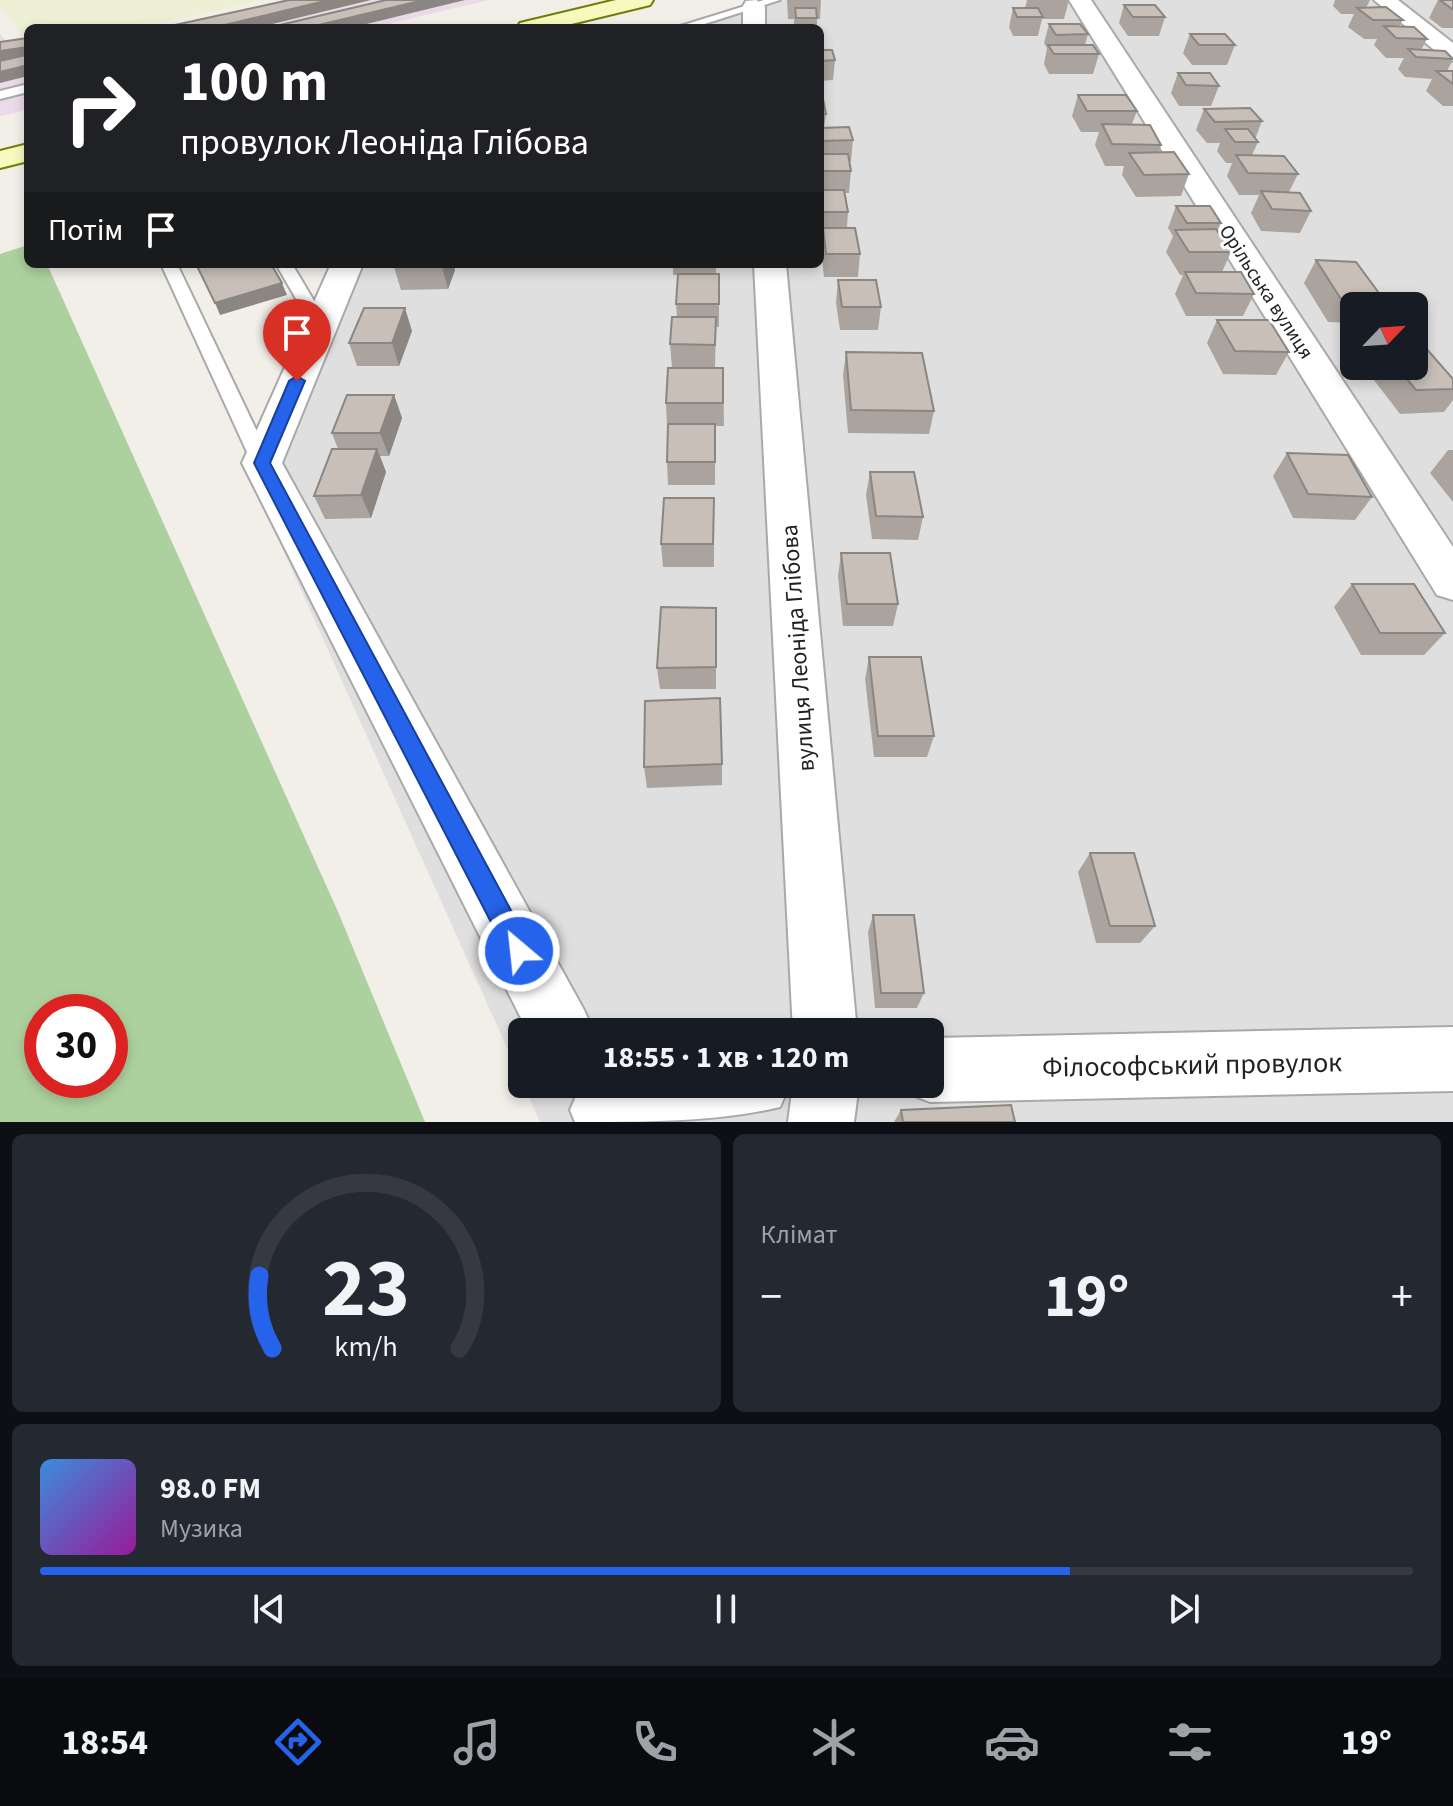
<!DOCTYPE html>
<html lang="uk">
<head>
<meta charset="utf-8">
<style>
  :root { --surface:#171b24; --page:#242831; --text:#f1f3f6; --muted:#9ea1a6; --line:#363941; --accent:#2563eb }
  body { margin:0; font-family:"Source Sans 3",sans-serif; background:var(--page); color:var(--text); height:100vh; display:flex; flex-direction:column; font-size:30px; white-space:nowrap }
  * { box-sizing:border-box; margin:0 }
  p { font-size:26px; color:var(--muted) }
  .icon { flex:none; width:44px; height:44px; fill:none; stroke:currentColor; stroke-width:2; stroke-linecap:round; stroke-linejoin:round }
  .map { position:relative; height:1122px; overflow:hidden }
  .sheet { display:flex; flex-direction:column; gap:12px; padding:12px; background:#0d0f14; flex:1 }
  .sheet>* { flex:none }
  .hud { position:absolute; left:24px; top:24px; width:800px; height:244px; border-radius:12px; box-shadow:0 4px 12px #0003; background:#202124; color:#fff; overflow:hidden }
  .needle { width:52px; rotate:65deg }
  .fabs { position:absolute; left:1340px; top:292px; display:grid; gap:16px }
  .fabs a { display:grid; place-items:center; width:88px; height:88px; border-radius:12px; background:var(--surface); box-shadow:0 4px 12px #0003; font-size:40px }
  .speed { position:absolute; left:24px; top:994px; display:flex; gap:16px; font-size:40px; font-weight:700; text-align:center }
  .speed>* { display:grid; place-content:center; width:104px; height:104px; border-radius:50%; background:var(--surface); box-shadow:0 4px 12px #0003; line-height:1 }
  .speed .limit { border:12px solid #d22; background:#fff; color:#111 }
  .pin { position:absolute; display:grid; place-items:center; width:68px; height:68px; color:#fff; margin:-82px -34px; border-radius:50% 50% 50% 0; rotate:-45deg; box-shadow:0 0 8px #0007 }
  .pin .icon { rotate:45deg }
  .me { position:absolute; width:88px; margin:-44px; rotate:332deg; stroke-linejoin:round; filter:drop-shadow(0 0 6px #0008) }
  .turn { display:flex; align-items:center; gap:28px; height:168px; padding:0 24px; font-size:36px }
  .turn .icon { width:104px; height:104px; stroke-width:2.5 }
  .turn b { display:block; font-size:56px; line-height:68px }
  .then { display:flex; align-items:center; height:76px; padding:0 24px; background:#0003; gap:16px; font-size:30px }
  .big { font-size:60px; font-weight:700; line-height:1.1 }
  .sheet .tile { flex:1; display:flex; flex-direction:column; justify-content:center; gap:12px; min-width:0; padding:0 28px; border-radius:12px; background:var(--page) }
  .sheet .dial { align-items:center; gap:0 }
  .dial svg { height:208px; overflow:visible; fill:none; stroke:var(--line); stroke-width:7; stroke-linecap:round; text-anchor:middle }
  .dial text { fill:var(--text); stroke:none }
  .song { display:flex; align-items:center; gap:24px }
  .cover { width:96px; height:96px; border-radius:12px; background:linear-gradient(135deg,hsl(210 70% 55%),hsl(300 70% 35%)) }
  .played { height:8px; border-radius:4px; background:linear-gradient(90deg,var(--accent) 75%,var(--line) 75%) }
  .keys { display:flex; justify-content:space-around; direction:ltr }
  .heat { display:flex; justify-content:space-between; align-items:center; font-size:44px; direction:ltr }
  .sheet .tiles { flex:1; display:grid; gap:12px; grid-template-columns:1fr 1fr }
  .tile:last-child { grid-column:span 2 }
  .trip { position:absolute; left:508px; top:1018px; width:436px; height:80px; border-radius:12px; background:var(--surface); box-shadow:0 4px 12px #0003; font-weight:700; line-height:80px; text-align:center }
  .dock { display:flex; height:128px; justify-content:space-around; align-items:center; background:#090b0e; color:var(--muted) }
  .dock .icon { width:56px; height:56px }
  .dock .selected { color:var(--accent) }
  .dock b { font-size:36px; color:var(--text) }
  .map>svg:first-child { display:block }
</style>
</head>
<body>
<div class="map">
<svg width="1453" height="1122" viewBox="0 0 1453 1122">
  <rect width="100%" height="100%" fill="#f2efe9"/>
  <!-- residential -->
  <path fill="#e0dfdf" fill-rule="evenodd" d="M 785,0 L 1453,0 L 1453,1122 L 540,1122 L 523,1084 L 930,1084 L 930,1032 L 522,1032 L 522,1081 L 247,470 L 335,264 L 820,264 L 820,28 L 695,28 ZM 1354,306 L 1414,306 L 1414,366 L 1354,366 Z"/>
  <!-- industrial -->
  <g fill="#ebdbe8">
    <path d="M 288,0 L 489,0 L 371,28 L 166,28 Z"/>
    <path d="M 0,34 L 5,40 L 28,38 L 28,110 L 0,116 Z"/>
  </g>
  <!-- farmland -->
  <path fill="#eef0d5" d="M 0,0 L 262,0 L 166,22 L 89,28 L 28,28 L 28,33 L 22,33 L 0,9 Z"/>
  <!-- forest -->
  <path fill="#add19e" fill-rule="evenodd" d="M 28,245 L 28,264 L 47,264 L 339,914 L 425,1122 L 0,1122 L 0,254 ZM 42,1012 L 110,1012 L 110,1080 L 42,1080 Z"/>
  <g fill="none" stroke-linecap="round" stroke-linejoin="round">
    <!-- lane casing -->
    <g stroke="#a9a9a9" stroke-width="4">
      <g id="lane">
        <path d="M 764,0 L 780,0 L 692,28 L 674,28 Z"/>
        <path d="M 28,84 L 28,92 L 0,99 L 0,91 Z"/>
        <path d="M 161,264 L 177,264 L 272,463 L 269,468 L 255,468 L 252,463 Z"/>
        <path d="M 276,264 L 292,264 L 329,326 L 326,330 L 314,330 Z"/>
      </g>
    </g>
    <!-- street casing -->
    <g stroke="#a9a9a9" stroke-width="4">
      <g id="street">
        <path d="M 756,0 L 765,6 L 765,28 L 743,28 L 743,6 L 746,1 Z"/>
        <path d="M 1069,0 L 1091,0 L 1453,547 L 1453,600 L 1437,595 Z"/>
        <path d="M 1374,0 L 1398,0 L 1453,43 L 1453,61 L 1445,59 Z"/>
        <path d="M 331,264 L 363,264 L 282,463 L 584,1010 L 594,1032 L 528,1032 L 242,463 Z"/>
        <path d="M 754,264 L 786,264 L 857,1032 L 793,1032 Z"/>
        <path d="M 1453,1027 L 1453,1091 L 930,1102 L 907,1093 L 903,1084 L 930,1084 L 930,1038 Z"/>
        <path d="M 586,1084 L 790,1084 L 780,1107 C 718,1122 642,1122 575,1122 L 570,1110 L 580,1087 Z"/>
        <path d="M 793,1084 L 859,1084 L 854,1122 L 788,1122 Z"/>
      </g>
    </g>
    <!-- secondary casing -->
    <g stroke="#707d05" stroke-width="4">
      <g id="secondary">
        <path d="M 616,0 L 653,0 L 650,5 L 555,28 L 517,28 L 520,23 Z"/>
        <path d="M 28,144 L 28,161 L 0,168 L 0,151 Z"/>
      </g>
    </g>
    <!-- lane -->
    <use href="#lane" fill="#fff" fill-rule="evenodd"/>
    <!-- street -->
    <use href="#street" fill="#fff" fill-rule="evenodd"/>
    <!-- secondary -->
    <use href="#secondary" fill="#f7fabf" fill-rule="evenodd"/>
  </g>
  <!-- wall -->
  <g fill="#aba49e">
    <path d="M 787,0 L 821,0 L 820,19 L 817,19 L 817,28 L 794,28 L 794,19 L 788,19 Z"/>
    <path d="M 1027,0 L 1069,0 L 1064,19 L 1042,19 L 1038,36 L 1013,36 L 1009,27 L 1013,8 L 1025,8 Z"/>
    <path d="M 1335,0 L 1370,0 L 1366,8 L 1403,20 L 1399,26 L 1427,39 L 1421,50 L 1453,59 L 1447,71 L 1453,71 L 1453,106 L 1443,106 L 1426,91 L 1432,79 L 1405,77 L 1398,69 L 1404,58 L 1386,58 L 1374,45 L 1377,39 L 1364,39 L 1348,27 L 1354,14 L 1341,14 L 1333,6 Z"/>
    <path d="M 1438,0 L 1453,0 L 1453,28 L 1442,28 L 1429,18 Z"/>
    <path d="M 1124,5 L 1165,17 L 1159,36 L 1128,36 L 1119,23 Z"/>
    <path d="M 1049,24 L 1088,34 L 1085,45 L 1099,54 L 1093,74 L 1049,74 L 1044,64 L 1047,48 L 1044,43 Z"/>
    <path d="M 1190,34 L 1235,45 L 1227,65 L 1192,65 L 1183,53 Z"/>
    <path d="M 820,50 L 835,60 L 833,80 L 820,81 Z"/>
    <path d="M 1178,73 L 1219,86 L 1211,106 L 1179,106 L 1171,93 Z"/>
    <path d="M 1078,95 L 1137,111 L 1132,124 L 1161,145 L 1159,153 L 1189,174 L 1181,196 L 1136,197 L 1122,175 L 1124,166 L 1105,166 L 1095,145 L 1099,132 L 1081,132 L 1072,116 Z"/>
    <path d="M 820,99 L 826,114 L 824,128 L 853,140 L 851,161 L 849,161 L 851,171 L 849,193 L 845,193 L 848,212 L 847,228 L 860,254 L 858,277 L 824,277 L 821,250 L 823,234 L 820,234 Z"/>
    <path d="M 1204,109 L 1262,121 L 1255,139 L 1258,142 L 1252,155 L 1298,174 L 1289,192 L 1311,211 L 1300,233 L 1261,231 L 1251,213 L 1259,195 L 1239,195 L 1227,176 L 1232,163 L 1226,163 L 1217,151 L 1220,143 L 1207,143 L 1196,130 Z"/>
    <path d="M 1176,206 L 1221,223 L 1217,232 L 1231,252 L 1222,272 L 1254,294 L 1243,316 L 1186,316 L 1175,294 L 1183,275 L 1180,275 L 1166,252 L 1173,236 L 1168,228 Z"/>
    <path d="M 1316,260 L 1384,300 L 1380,306 L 1354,306 L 1354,323 L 1328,322 L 1304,283 Z"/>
    <path d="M 395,264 L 453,264 L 455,270 L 448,289 L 401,290 L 394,267 Z"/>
    <path d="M 673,264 L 716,264 L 716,274 L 719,274 L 719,327 L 716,327 L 715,368 L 672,368 L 670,344 L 677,317 L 676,304 L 678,275 L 673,275 Z"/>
    <path d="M 838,280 L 881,307 L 878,330 L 840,330 L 836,303 Z"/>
    <path d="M 1217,320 L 1289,352 L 1276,375 L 1223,374 L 1207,343 Z"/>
    <path d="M 412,331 L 399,366 L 357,366 L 349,343 Z"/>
    <path d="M 846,352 L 934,411 L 929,434 L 848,433 L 843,375 Z"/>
    <path d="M 1370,366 L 1414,366 L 1453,379 L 1453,400 L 1444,412 L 1400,414 L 1367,371 Z"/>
    <path d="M 723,368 L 724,426 L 715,426 L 715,485 L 668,485 L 667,462 L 668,427 L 667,427 L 666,403 Z"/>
    <path d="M 394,395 L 402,418 L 389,456 L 380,456 L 386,472 L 371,518 L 325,519 L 314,496 L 338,449 L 332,433 Z"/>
    <path d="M 1448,450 L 1453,450 L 1453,502 L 1430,473 Z"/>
    <path d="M 1287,453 L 1372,497 L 1355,520 L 1293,518 L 1273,476 Z"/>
    <path d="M 870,472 L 923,517 L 918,540 L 872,539 L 866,495 Z"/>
    <path d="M 714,498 L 714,567 L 663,567 L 661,544 Z"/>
    <path d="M 841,553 L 898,604 L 893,626 L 843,626 L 838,576 Z"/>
    <path d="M 1352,584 L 1445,633 L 1424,655 L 1361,655 L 1334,607 Z"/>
    <path d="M 716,608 L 716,689 L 660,689 L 657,668 Z"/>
    <path d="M 869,657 L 934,736 L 927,757 L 874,757 L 865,679 Z"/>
    <path d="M 722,764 L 722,785 L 647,788 L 644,767 Z"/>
    <path d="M 1090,853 L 1155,926 L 1140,943 L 1096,943 L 1078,872 Z"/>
    <path d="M 873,915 L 924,993 L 917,1008 L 875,1008 L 868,932 Z"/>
    <path d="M 901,1110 L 1015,1122 L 894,1122 Z"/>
  </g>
  <!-- shaded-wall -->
  <g fill="#8b8681">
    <path d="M 329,0 L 371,0 L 256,28 L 212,28 Z"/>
    <path d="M 424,0 L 465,0 L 350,28 L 306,28 Z"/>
    <path d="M 28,47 L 28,58 L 0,62 L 0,51 Z"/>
    <path d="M 28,65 L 28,76 L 0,83 L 0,72 Z"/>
    <path d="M 443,264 L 453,264 L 455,270 L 448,289 L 442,267 Z"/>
    <path d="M 282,283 L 287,295 L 220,315 L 215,303 Z"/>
    <path d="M 405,308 L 412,331 L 399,366 L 392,343 Z"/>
    <path d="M 394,395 L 402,418 L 389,456 L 380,433 Z"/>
    <path d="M 377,449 L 386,472 L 371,518 L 361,495 Z"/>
  </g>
  <!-- building -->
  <g fill="#c7bfb8" stroke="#8b8681" stroke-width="2">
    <path d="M 289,0 L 329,0 L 212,28 L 161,28 Z"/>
    <path d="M 386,0 L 424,0 L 306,28 L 267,28 Z"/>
    <path d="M 1440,0 L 1453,0 L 1453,9 L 1452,9 Z"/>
    <path d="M 1124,5 L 1155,5 L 1165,17 L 1133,17 Z"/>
    <path d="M 1386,7 L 1403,20 L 1373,20 L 1357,8 Z"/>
    <path d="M 795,8 L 816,8 L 817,18 L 796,18 Z"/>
    <path d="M 1013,8 L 1038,8 L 1043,17 L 1017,17 Z"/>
    <path d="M 1049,24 L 1080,24 L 1088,34 L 1056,35 Z"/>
    <path d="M 1384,26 L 1414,27 L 1427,39 L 1396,38 Z"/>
    <path d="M 1190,34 L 1225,34 L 1235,45 L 1199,45 Z"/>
    <path d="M 28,38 L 28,47 L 0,51 L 0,42 Z"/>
    <path d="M 1048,45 L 1093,45 L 1099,54 L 1054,54 Z"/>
    <path d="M 1408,49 L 1445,51 L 1453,59 L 1416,57 Z"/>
    <path d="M 820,50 L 832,50 L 835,60 L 820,61 Z"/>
    <path d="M 26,55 L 28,57 L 28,65 L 0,72 L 0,61 Z"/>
    <path d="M 1436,71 L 1453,71 L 1453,84 Z"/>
    <path d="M 1178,73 L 1210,73 L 1219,86 L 1186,85 Z"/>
    <path d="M 1078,95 L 1126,95 L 1137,111 L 1087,111 Z"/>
    <path d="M 820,99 L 823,99 L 826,114 L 820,114 Z"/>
    <path d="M 1250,108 L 1262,121 L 1215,122 L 1204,109 Z"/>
    <path d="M 1102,124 L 1150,125 L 1161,145 L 1112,144 Z"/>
    <path d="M 849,127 L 853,140 L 820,141 L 820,128 Z"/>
    <path d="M 1225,129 L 1248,129 L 1258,142 L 1235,142 Z"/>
    <path d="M 1174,152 L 1189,174 L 1144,175 L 1129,153 Z"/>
    <path d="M 820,154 L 848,154 L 851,171 L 820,171 Z"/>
    <path d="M 1236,155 L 1284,156 L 1298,174 L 1248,173 Z"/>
    <path d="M 820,190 L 844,190 L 848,212 L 820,212 Z"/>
    <path d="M 1261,191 L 1300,193 L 1311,211 L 1272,209 Z"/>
    <path d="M 1176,206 L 1210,206 L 1221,223 L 1187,223 Z"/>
    <path d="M 823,228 L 855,228 L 860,254 L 826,254 Z"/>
    <path d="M 1216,229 L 1231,252 L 1189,252 L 1175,230 Z"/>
    <path d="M 1316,260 L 1356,262 L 1384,300 L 1341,299 Z"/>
    <path d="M 196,264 L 271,264 L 282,283 L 215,303 Z"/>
    <path d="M 395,264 L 443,264 L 442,267 L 394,267 Z"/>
    <path d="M 1185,272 L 1241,272 L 1254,294 L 1196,293 Z"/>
    <path d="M 678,274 L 719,274 L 719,304 L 676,304 Z"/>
    <path d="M 838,280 L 876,280 L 881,307 L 842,307 Z"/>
    <path d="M 364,308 L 405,308 L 392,343 L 349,343 Z"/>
    <path d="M 672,317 L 716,317 L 715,345 L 670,344 Z"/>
    <path d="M 1217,320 L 1269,320 L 1289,352 L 1235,351 Z"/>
    <path d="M 1414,347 L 1425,347 L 1453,379 L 1453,389 L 1416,390 L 1396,366 L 1414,366 Z"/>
    <path d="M 846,352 L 922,353 L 934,411 L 851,410 Z"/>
    <path d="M 668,368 L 723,368 L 723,403 L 666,403 Z"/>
    <path d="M 347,395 L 394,395 L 380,433 L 332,433 Z"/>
    <path d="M 668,424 L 715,424 L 715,462 L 667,462 Z"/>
    <path d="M 332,449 L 377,449 L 361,495 L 314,496 Z"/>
    <path d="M 1287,453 L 1348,455 L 1372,497 L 1308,494 Z"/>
    <path d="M 870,472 L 914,472 L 923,517 L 876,516 Z"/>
    <path d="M 664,498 L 714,498 L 713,544 L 661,544 Z"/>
    <path d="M 841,553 L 890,553 L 898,604 L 847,604 Z"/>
    <path d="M 1352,584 L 1414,584 L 1445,633 L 1380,633 Z"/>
    <path d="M 661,607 L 716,608 L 716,667 L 657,668 Z"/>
    <path d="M 869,657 L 921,657 L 934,736 L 878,736 Z"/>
    <path d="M 720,698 L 722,764 L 644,767 L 645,701 Z"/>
    <path d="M 1090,853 L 1134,853 L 1155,926 L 1110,926 Z"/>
    <path d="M 873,915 L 914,915 L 924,993 L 881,993 Z"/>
    <path d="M 1011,1105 L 1015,1122 L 903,1122 L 901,1110 Z"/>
  </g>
  <!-- route -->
  <path fill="#2563eb" stroke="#184099" stroke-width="2" d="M 297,376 L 305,381 L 270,463 L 528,942 L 531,951 L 528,959 L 519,963 L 510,959 L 254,463 L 289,381 Z"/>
  <g text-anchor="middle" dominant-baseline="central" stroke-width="6" stroke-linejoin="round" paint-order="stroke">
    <!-- far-street labels -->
    <g font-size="20" fill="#222" stroke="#fff">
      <text transform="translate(1266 292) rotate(57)">Орільська вулиця</text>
    </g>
    <!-- street labels -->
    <g font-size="24" fill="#222" stroke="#fff">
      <text transform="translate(798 648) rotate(-94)">вулиця Леоніда Глібова</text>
    </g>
    <!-- near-street labels -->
    <g font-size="28" fill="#222" stroke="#fff">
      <text transform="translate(1192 1065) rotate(-1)">Філософський провулок</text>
    </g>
  </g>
</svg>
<div class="fabs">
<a><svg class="needle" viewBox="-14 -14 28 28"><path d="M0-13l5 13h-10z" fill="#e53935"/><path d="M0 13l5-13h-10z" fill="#9ea1a6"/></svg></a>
</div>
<div class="speed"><div class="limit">30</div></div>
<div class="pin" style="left:297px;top:381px;background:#d93025"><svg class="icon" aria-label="arrive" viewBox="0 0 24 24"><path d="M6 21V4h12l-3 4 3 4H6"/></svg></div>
<svg class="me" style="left:519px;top:951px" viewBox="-20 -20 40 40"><circle r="17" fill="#2563eb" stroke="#fff" stroke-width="3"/><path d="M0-11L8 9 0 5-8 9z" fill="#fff"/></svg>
<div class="trip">18:55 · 1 хв · 120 m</div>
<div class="hud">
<div class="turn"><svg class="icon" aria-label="right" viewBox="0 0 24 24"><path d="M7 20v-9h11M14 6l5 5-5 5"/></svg><div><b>100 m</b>провулок Леоніда Глібова</div></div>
<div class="then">Потім<svg class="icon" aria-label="arrive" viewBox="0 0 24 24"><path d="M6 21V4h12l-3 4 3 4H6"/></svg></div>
</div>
</div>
<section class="sheet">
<div class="tiles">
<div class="tile dial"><svg viewBox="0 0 100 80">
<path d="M14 69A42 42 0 1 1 86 69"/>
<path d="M14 69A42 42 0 0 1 9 41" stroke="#2563eb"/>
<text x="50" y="56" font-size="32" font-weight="700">23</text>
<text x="50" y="72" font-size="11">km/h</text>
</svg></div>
<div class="tile"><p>Клімат</p>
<div class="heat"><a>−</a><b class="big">19°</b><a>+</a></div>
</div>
<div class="tile">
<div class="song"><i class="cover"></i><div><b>98.0 FM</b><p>Музика</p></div></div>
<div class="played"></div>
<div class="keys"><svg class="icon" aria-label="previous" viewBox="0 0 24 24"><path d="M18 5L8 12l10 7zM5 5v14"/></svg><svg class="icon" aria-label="pause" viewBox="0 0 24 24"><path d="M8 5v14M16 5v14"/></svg><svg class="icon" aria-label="next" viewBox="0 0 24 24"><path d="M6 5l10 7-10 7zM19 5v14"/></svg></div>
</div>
</div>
</section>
<nav class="dock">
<b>18:54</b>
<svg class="icon selected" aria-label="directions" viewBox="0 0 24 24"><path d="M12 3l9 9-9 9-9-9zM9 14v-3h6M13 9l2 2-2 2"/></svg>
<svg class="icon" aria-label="music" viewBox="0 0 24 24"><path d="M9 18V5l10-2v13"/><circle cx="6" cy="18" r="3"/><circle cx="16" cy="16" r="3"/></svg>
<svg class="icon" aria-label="phone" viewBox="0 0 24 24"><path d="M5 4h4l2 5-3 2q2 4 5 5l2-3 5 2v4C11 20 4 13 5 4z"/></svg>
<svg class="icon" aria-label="climate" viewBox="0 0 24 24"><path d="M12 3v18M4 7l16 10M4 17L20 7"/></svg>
<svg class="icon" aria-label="car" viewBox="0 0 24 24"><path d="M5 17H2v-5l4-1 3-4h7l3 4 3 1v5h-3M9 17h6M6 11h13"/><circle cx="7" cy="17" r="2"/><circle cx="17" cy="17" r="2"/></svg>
<svg class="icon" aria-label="filters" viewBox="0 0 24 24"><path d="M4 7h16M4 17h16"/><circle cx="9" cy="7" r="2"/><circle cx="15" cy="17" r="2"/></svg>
<b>19°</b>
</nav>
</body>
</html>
